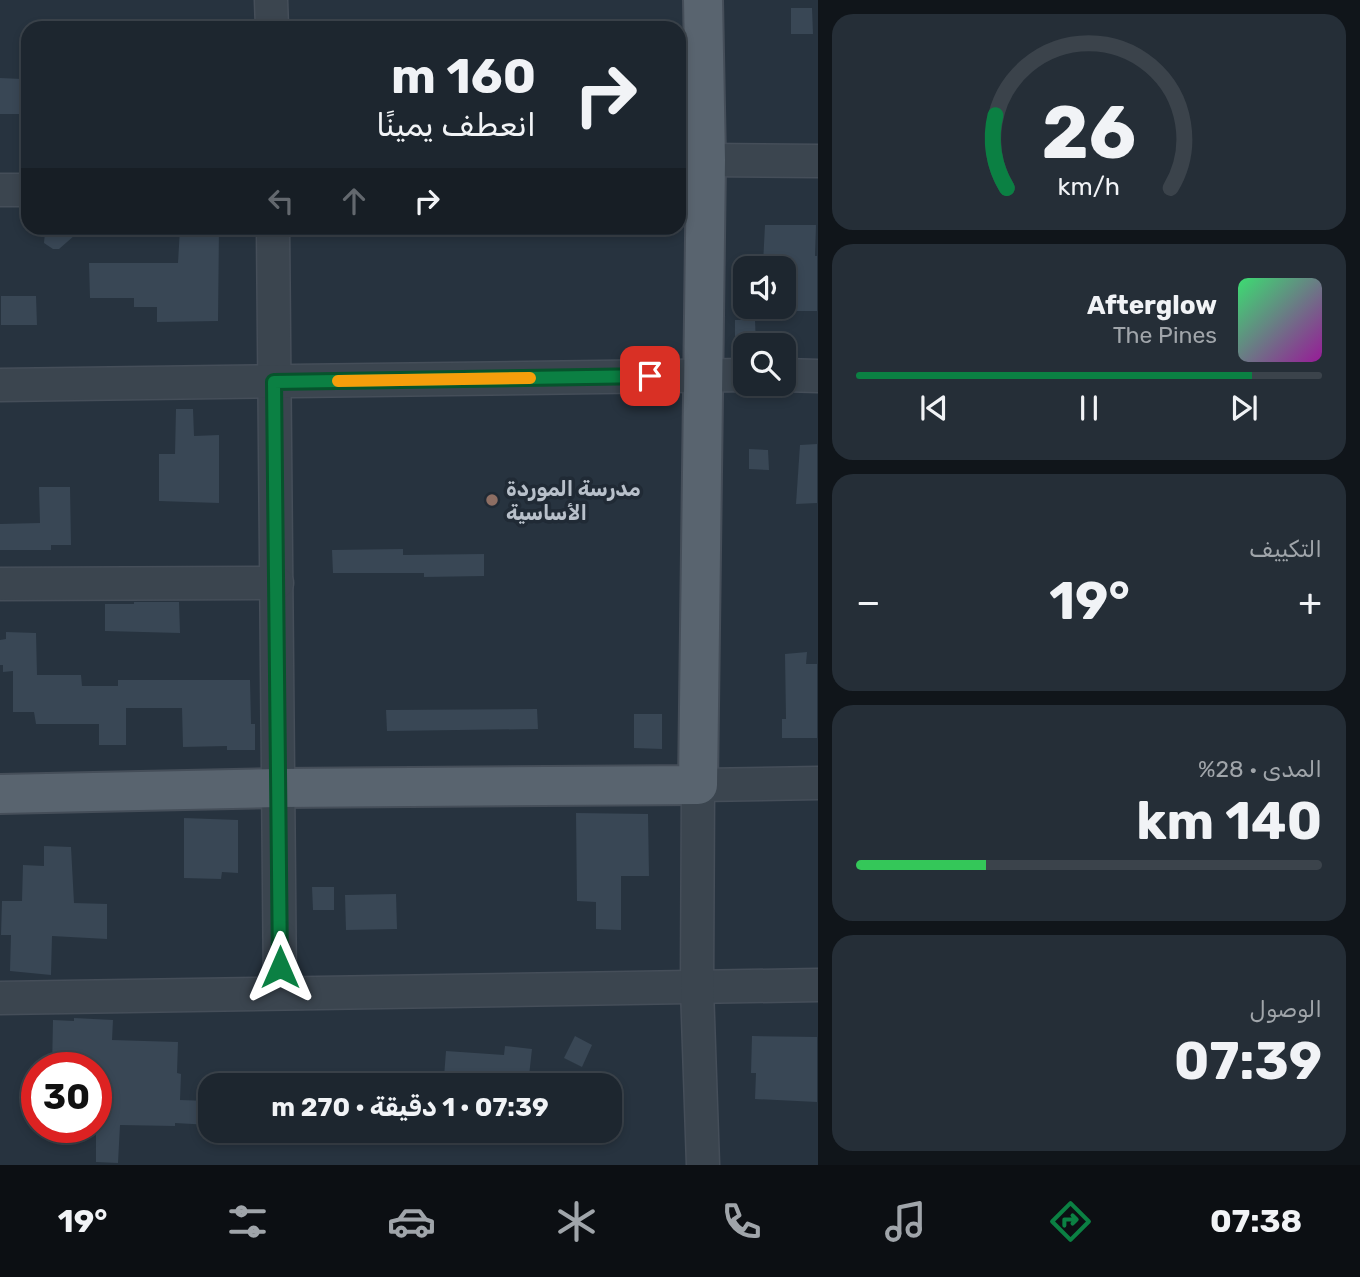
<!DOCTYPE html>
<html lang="ar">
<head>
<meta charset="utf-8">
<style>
  :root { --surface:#1d262f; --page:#252e37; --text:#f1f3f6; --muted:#a0a5aa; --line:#3b434b; --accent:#0b8043 }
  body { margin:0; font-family:Rubik,"Noto Sans Arabic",sans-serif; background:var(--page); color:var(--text); direction:rtl; height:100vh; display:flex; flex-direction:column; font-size:26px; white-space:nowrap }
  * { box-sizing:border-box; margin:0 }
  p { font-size:23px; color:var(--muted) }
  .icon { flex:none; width:38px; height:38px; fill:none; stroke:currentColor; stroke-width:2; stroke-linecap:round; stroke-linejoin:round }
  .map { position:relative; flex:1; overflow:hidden; direction:ltr }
  .panel { display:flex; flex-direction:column; gap:14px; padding:14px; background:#10151a; width:542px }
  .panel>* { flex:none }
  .guide { position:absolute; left:21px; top:21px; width:665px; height:214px; border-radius:21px; box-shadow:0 4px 10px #0003,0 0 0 2px var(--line); direction:rtl; background:#1d262f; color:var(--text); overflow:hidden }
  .buttons { position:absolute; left:733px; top:256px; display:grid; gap:14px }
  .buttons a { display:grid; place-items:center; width:63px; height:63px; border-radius:14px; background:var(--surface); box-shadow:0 4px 10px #0003,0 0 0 2px var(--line); font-size:35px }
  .speed { position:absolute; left:21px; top:1052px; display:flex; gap:14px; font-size:35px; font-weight:700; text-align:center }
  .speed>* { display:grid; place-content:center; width:91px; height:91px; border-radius:50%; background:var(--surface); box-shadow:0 4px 10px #0003,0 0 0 2px var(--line); line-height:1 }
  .speed .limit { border:10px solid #d22; background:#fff; color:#111 }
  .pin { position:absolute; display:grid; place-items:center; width:60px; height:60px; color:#fff; margin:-30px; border-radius:14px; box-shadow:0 4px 10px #0006 }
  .me { position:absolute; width:77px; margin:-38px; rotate:0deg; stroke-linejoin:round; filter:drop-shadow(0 0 5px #0008) }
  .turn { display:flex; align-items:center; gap:24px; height:147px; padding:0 35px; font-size:32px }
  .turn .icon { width:91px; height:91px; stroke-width:2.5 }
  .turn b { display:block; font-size:49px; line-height:60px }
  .lanes { display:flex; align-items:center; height:66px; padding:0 35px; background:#0003; justify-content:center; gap:35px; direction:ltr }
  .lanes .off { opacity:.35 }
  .big { font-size:52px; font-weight:700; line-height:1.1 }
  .panel .tile { flex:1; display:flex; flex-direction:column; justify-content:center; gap:10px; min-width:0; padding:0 24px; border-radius:21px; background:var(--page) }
  .panel .dial { align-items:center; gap:0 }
  .dial svg { height:182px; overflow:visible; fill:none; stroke:var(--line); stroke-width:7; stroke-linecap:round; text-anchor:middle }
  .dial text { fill:var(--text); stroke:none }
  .song { display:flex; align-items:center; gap:21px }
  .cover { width:84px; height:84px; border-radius:10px; background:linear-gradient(135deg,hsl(140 70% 55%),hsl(300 70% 35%)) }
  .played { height:7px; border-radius:4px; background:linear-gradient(90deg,var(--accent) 85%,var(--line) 85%) }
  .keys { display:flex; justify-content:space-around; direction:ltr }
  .heat { display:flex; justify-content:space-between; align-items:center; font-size:38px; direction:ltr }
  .charge { height:10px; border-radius:5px; background:linear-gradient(90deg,#34c759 28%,var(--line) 0) }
  .trip { position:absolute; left:198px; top:1073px; width:424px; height:70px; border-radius:21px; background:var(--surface); box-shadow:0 4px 10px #0003,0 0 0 2px var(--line); font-weight:700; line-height:70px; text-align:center; direction:rtl }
  .tabs { display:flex; height:112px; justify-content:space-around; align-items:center; background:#0c0f13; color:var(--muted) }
  .tabs .icon { width:49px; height:49px }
  .tabs .current { color:var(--accent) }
  .tabs b { font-size:32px; color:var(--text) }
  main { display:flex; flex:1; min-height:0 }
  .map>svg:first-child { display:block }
</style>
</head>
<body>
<main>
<section class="panel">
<div class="tile dial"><svg viewBox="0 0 100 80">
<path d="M14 69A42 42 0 1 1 86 69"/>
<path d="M14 69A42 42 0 0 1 9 37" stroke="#0b8043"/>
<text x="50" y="56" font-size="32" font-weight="700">26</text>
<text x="50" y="72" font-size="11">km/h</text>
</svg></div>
<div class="tile">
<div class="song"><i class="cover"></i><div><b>Afterglow</b><p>The Pines</p></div></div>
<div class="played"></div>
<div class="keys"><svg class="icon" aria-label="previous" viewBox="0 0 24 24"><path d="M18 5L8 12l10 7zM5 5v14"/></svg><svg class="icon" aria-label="pause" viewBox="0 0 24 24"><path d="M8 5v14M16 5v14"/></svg><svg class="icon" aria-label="next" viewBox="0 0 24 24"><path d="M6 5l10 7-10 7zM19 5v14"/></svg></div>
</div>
<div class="tile"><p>التكييف</p>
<div class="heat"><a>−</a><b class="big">19°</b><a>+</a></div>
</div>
<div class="tile"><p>المدى · 28%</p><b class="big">140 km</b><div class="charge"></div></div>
<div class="tile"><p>الوصول</p><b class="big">07:39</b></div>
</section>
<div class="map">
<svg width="818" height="1165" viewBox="0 0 818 1165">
  <rect width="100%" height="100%" fill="#27333f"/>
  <!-- building -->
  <g fill="#394755">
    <path d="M 791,8 L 812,8 L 813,34 L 791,34 Z"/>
    <path d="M 0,78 L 22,79 L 21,114 L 0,114 Z"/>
    <path d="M 765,225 L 816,225 L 815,256 L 817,256 L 817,311 L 795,311 L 794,263 L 763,264 Z"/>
    <path d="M 49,228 L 83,228 L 59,249 L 53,249 L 44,243 L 45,232 Z"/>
    <path d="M 180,228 L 219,228 L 218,321 L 157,322 L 157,307 L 134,307 L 134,298 L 90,298 L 89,263 L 178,263 Z"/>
    <path d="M 1,296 L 36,296 L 37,325 L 1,325 Z"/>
    <path d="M 735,320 L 755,320 L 756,345 L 735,345 Z"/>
    <path d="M 176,409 L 193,409 L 194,436 L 219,435 L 219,503 L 159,501 L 159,454 L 175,454 Z"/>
    <path d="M 817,444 L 817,503 L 796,504 L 800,445 Z"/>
    <path d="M 749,449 L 768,450 L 769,470 L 749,469 Z"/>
    <path d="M 39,487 L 70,487 L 71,545 L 51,545 L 51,550 L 0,550 L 0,524 L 40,523 Z"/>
    <path d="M 403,549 L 403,555 L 484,554 L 484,576 L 424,577 L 424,573 L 333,573 L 332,550 Z"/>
    <path d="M 134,602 L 179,602 L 180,633 L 105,631 L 105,604 L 134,604 Z"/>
    <path d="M 6,632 L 36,633 L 37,675 L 81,675 L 82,686 L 118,686 L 118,680 L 250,680 L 251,724 L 255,724 L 255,750 L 227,750 L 227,746 L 183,747 L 182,708 L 126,708 L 126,745 L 99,745 L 99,724 L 36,724 L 34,712 L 13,712 L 13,671 L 3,672 L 3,665 L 0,665 L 0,640 L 6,639 Z"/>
    <path d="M 807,652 L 806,664 L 817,664 L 817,738 L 782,738 L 782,719 L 786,719 L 785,654 Z"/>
    <path d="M 537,709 L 538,729 L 387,731 L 386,710 Z"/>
    <path d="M 634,714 L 662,714 L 662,749 L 634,748 Z"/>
    <path d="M 576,813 L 648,814 L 649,876 L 621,876 L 621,930 L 596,929 L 596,902 L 577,901 Z"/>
    <path d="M 184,818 L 238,820 L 238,873 L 222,872 L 221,879 L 184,878 Z"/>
    <path d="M 44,846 L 71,847 L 74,903 L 107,904 L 107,939 L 52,936 L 51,975 L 10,971 L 11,935 L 1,935 L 2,901 L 22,901 L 23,865 L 44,866 Z"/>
    <path d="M 312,887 L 334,887 L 334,910 L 313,910 Z"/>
    <path d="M 396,894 L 397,929 L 346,930 L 345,895 Z"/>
    <path d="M 74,1018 L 113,1020 L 112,1040 L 178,1042 L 177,1073 L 181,1074 L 180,1100 L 210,1101 L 210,1125 L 175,1123 L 175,1126 L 120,1125 L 118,1163 L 96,1162 L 96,1068 L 52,1068 L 53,1020 L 74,1021 Z"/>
    <path d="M 575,1036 L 592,1045 L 582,1067 L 564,1058 Z"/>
    <path d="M 752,1036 L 817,1037 L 817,1102 L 755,1099 L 756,1073 L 751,1073 Z"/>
    <path d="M 505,1046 L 532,1049 L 528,1085 L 458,1085 L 458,1078 L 444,1077 L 446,1051 L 504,1055 Z"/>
  </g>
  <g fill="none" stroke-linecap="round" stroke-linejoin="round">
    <!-- minor casing -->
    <g stroke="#454e59" stroke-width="35">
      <g id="minor">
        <path d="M 271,0 L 272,28"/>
        <path d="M 706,160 L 818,161"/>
        <path d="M 0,190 L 28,190"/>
        <path d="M 273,228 L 280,992"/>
        <path d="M 784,375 L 818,376"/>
        <path d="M 0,385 L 746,375"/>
        <path d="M 0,584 L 277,583"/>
        <path d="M 0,998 L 818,985"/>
        <path d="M 703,1165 L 697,988 L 698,785 L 818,783"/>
      </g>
    </g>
    <!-- major casing -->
    <g stroke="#454e59" stroke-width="42">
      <path id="major" d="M 0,794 L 279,788 L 698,785 L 706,160 L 703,0"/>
    </g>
    <!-- minor -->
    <use href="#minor" stroke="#3b454f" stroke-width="32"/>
    <!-- major -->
    <use href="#major" stroke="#59646f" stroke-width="38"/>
  </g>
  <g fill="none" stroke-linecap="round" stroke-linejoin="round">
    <!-- route casing -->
    <g stroke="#07532c" stroke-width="18">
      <path id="route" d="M 280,967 L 274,382 L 650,376"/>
    </g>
    <!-- route -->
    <use href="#route" stroke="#0b8043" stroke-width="12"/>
    <!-- slow -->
    <path stroke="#f59e0b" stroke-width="12" d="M 338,381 L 530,378"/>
  </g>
  <!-- markers -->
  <circle fill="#8d6e63" stroke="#202a35" stroke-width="2.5" cx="492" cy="500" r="7"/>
  <g text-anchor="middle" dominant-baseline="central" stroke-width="7" stroke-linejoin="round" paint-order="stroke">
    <!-- poi labels -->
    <g font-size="21" font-weight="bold" fill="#b8c0ca" stroke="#202a35" text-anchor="start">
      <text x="506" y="488">مدرسة الموردة<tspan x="506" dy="24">الأساسية</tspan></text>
    </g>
  </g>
</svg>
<div class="buttons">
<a><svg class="icon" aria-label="sound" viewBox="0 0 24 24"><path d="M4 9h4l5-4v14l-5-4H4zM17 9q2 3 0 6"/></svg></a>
<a><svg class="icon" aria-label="search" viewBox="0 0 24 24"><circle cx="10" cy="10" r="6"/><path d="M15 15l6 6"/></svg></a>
</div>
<div class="speed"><div class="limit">30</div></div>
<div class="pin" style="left:650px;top:376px;background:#d93025"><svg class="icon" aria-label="arrive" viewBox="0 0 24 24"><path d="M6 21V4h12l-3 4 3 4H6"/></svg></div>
<svg class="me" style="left:280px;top:967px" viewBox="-20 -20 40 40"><path d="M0-17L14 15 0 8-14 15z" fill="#0b8043" stroke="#fff" stroke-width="4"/></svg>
<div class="trip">07:39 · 1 دقيقة · 270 m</div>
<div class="guide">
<div class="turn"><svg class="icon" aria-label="right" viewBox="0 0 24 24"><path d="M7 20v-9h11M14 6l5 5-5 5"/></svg><div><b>160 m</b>انعطف يمينًا</div></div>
<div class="lanes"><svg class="icon off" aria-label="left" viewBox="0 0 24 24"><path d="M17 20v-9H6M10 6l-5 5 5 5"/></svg><svg class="icon off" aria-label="ahead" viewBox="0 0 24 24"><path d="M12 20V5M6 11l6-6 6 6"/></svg><svg class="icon" aria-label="right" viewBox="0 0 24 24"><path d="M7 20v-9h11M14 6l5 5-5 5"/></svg></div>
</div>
</div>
</main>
<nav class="tabs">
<b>07:38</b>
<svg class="icon current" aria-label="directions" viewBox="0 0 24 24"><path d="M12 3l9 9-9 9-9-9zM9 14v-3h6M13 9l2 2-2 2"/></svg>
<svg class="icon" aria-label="music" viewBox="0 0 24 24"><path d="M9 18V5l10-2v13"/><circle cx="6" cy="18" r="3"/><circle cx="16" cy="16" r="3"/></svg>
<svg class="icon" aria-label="phone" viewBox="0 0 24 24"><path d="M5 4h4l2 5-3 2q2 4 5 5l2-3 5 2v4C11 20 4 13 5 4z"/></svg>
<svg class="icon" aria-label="climate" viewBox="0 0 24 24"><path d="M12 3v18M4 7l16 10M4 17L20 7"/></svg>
<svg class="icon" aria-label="car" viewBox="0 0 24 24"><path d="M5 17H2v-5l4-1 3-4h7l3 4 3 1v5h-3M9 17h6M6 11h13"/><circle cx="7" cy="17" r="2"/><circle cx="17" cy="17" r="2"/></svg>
<svg class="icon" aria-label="filters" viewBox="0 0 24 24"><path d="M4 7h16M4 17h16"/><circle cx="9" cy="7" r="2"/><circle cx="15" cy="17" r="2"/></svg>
<b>19°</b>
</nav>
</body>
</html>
